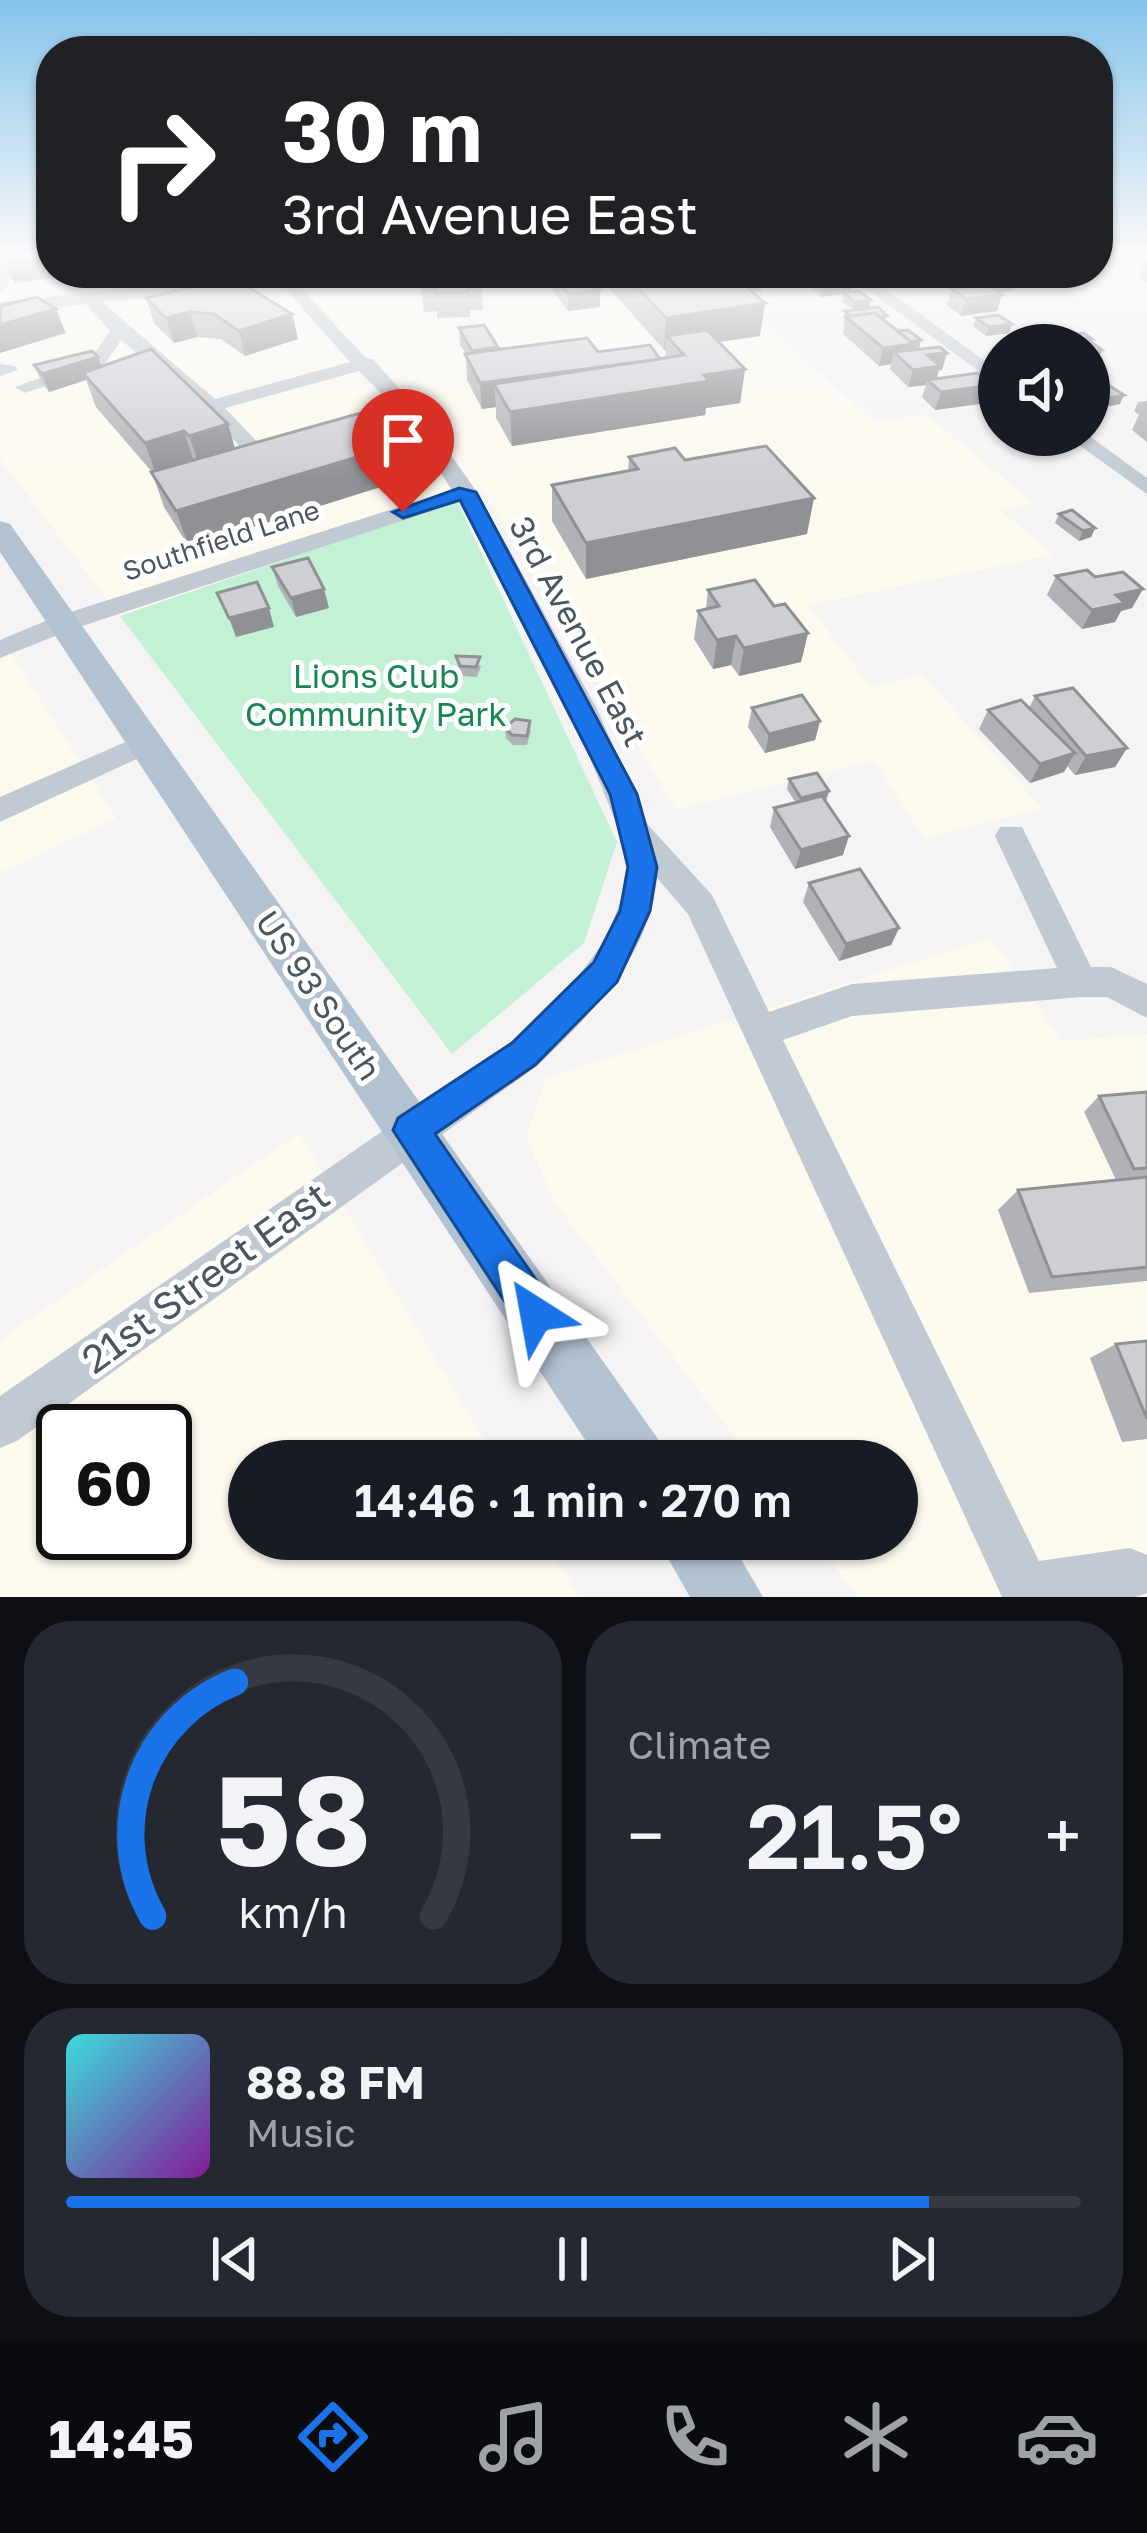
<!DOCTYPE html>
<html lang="en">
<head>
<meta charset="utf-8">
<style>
  :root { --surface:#171b24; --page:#242831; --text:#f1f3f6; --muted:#9ea1a6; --line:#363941; --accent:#1a73e8 }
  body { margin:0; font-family:"Golos Text",sans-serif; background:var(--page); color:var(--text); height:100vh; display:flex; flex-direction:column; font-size:45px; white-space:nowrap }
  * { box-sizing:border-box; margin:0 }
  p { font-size:39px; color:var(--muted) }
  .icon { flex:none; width:66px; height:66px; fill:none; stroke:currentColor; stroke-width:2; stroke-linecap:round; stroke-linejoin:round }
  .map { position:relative; height:1597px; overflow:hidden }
  .side { display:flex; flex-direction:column; gap:24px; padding:24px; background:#0d0f14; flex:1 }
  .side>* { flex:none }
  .top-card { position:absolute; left:36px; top:36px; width:1077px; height:252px; border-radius:48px; box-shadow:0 3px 9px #0004; background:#202124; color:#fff; overflow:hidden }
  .tools { position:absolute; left:978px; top:324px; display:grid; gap:24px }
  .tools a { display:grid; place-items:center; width:132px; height:132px; border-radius:50%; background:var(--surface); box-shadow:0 3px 9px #0004; font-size:60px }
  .speed { position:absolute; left:36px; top:1404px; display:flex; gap:24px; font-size:60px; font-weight:700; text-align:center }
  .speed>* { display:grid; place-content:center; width:156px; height:156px; border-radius:50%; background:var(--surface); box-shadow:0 3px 9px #0004; line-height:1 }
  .speed .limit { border:6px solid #111; border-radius:18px; background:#fff; color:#111 }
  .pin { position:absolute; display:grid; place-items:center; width:102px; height:102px; color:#fff; margin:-123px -51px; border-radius:50% 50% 50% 0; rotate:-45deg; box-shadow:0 0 12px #0007 }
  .pin .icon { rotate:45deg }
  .me { position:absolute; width:132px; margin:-66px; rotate:326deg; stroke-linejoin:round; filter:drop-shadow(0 0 9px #0008) }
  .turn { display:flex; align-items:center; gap:42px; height:252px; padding:0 48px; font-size:54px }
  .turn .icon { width:156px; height:156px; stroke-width:2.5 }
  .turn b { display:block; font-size:84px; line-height:102px }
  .big { font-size:90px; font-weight:600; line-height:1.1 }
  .side .card { flex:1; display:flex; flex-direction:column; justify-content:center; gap:18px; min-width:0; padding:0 42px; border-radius:48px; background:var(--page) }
  .side .dial { align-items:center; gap:0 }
  .dial svg { height:312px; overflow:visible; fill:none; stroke:var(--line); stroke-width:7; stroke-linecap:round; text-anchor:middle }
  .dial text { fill:var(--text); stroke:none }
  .song { display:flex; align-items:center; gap:36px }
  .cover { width:144px; height:144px; border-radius:18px; background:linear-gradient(135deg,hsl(180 70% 55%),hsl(290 70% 35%)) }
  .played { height:12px; border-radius:6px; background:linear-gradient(90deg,var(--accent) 85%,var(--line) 85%) }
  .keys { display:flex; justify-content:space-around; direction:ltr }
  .heat { display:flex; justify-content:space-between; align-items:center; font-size:66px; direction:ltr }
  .side .tiles { flex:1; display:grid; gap:24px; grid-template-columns:1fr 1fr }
  .card:last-child { grid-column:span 2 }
  .trip { position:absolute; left:228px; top:1440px; width:690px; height:120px; border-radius:60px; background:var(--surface); box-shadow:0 3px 9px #0004; font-weight:600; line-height:120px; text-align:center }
  .menu { display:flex; height:192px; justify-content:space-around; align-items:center; background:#090b0e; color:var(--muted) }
  .menu .icon { width:84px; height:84px }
  .menu .selected { color:var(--accent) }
  .menu b { font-size:54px; color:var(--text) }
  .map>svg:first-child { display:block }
</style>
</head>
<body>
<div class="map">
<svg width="1147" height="1597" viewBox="0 0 1147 1597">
  <rect width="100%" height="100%" fill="#f5f3f3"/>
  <!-- commercial -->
  <g fill="#fdf9ef" fill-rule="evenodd">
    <path d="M 0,257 L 51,273 L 347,273 L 0,302 Z"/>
    <path d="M 708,273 L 876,423 L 926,414 L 1033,503 L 1000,510 L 1053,555 L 808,605 L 871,688 L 923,675 L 1042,808 L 924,839 L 874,760 L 676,809 L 482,490 L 120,616 L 0,459 L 0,315 L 245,288 Z"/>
    <path d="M 0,636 L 116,818 L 0,873 Z"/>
    <path d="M 991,938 L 1061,1041 L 1147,1034 L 1147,1597 L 858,1597 L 813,1539 L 897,1539 L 897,1461 L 753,1461 L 555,1203 L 526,1137 L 546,1078 Z"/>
    <path d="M 299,1133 L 497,1461 L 249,1461 L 249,1539 L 544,1539 L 579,1597 L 0,1597 L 0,1340 ZM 63,1431 L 165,1431 L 165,1533 L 63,1533 Z"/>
  </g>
  <!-- green -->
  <path fill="#c3f1d5" d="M 457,501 L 617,842 L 584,943 L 452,1054 L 120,616 Z"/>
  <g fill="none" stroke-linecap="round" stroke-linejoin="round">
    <!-- minor -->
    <g fill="#c1cad2" fill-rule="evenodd">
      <path d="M 0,257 L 12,257 L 8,287 L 0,292 Z"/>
      <path d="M 275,273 L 488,273 L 480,278 L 297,284 L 366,358 L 373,359 L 419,410 L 477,492 L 597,709 L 648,825 L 712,895 L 769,1012 L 852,984 L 1057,968 L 995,836 L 1000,827 L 1022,827 L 1091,967 L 1111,967 L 1147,984 L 1147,1018 L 1107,997 L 1081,997 L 852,1016 L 783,1040 L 1039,1561 L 1130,1548 L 1147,1555 L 1147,1593 L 1136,1597 L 1002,1597 L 688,914 L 657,878 C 649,958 592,1013 537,1066 L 17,1441 L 0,1448 L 0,1396 L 511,1042 L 573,983 L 606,939 L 622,897 L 626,867 L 619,830 L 570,709 L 459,502 L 73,629 L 0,658 L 0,640 L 55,617 L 452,490 L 405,418 L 359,371 L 225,408 L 284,470 L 288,474 L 277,480 L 270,478 L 205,410 L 121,340 L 102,368 L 24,393 L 15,387 L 90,360 L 110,331 L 86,304 L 0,312 L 0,302 ZM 282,285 L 350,362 L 215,399 L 102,302 Z"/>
      <path d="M 845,273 L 863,273 L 999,371 L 999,386 Z"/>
      <path d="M 0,364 L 15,366 L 18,370 L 0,376 Z"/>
      <path d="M 1065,435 L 1088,435 L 1147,478 L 1147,494 Z"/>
      <path d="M 146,733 L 156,736 L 160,743 L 156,750 L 0,822 L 0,797 Z"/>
    </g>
    <!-- major -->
    <g fill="#b3c2d1" fill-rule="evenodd">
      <path d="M 0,521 L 10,524 L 658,1439 L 667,1461 L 599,1461 L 0,552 Z"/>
      <path d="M 657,1539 L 729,1539 L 763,1597 L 690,1597 Z"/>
    </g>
  </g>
  <!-- wall -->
  <g fill="#b0b2b7">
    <path d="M 1146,260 L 1147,260 L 1147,283 L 1139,276 Z"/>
    <path d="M 481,273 L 483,310 L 470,310 L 470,317 L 437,318 L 437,311 L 424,312 L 421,287 Z"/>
    <path d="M 610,273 L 730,273 L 740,281 L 741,275 L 762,283 L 761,292 L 752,292 L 760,336 L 719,342 L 745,369 L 740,403 L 706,408 L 705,415 L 512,446 L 496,418 L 496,407 L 482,409 L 467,380 L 466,354 L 460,345 L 459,328 L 498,350 L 598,352 L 665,358 L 666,350 L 664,350 L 610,289 Z"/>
    <path d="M 814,273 L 849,273 L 850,292 L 871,300 L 869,308 L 887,316 L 885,321 L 898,331 L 921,340 L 919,349 L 942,370 L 939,370 L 936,378 L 992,385 L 986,403 L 935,410 L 922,397 L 926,385 L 908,387 L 890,369 L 891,364 L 879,366 L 843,334 L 845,311 L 853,310 L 842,302 L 843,293 L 820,297 L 812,290 Z"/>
    <path d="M 553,275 L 600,307 L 568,311 L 553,291 Z"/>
    <path d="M 982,280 L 1014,290 L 1000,293 L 997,311 L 961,316 L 947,305 L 952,289 L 980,286 Z"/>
    <path d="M 146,298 L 292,314 L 298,339 L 245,356 L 221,339 L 197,337 L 174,343 L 154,323 Z"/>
    <path d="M 976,318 L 1012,324 L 1009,333 L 986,336 L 973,326 Z"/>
    <path d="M 1019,332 L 1042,344 L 1023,345 L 1016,340 Z"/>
    <path d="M 1054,337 L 1092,339 L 1091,342 L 1102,350 L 1095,368 L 1089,368 L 1089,345 L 1051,345 Z"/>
    <path d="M 34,365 L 101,367 L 235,448 L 406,479 L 189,547 L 164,507 L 152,472 L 96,407 L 86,380 L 49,392 L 42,383 Z"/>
    <path d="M 1147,401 L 1147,442 L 1132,430 L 1139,415 L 1134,411 L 1138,402 Z"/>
    <path d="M 629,457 L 807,534 L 586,579 L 552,521 L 552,485 L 628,471 Z"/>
    <path d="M 1059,514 L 1095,528 L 1091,537 L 1079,541 L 1055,523 Z"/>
    <path d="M 272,567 L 329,608 L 296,617 L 278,586 Z"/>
    <path d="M 1056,576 L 1132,608 L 1121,611 L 1115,622 L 1082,629 L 1047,595 Z"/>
    <path d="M 708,590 L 774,606 L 808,633 L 801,662 L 739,676 L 731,665 L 713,669 L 694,639 L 698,611 L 706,609 Z"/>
    <path d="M 456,656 L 481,666 L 477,677 L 461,676 Z"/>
    <path d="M 1035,696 L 1127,748 L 1115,767 L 1075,775 L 1067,766 L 1064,772 L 1030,783 L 979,729 L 988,710 L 1029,708 Z"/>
    <path d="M 752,708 L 820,721 L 815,740 L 765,753 L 748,727 Z"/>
    <path d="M 505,728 L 531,730 L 527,745 L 513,745 L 506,738 Z"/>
    <path d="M 789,779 L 825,801 L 843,855 L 795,869 L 770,827 L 774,808 L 796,803 L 787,789 Z"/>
    <path d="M 809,883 L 899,928 L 891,945 L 839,961 L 803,902 Z"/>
    <path d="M 1147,1092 L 1147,1281 L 1029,1293 L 998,1210 L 1018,1190 L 1116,1180 L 1084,1112 L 1099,1096 Z"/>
    <path d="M 1147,1341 L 1147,1439 L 1122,1442 L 1090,1358 L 1116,1344 Z"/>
  </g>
  <!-- shaded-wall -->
  <g fill="#909195">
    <path d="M 21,257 L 51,257 L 51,273 L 82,273 L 82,275 L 14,283 L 4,259 Z"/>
    <path d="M 853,276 L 850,293 L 820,297 L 823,280 Z"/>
    <path d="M 1016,282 L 1014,290 L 991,295 L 993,287 Z"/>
    <path d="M 600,290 L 600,307 L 568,311 L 568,294 Z"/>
    <path d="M 1002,295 L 997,311 L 961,316 L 966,299 Z"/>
    <path d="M 871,300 L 869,308 L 853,311 L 855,302 Z"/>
    <path d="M 765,303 L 760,336 L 677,348 L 667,336 L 665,350 L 664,350 L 666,318 Z"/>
    <path d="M 56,309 L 66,333 L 0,353 L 0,325 Z"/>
    <path d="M 190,312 L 197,337 L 174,343 L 166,318 Z"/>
    <path d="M 292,314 L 298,339 L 245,356 L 239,331 Z"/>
    <path d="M 1012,324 L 1009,333 L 986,336 L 989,327 Z"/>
    <path d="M 1045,335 L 1042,344 L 1026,345 L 1028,338 Z"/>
    <path d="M 921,340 L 919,349 L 894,352 L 891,364 L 879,366 L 883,348 Z"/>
    <path d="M 1102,350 L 1095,368 L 1089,368 L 1089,352 Z"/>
    <path d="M 947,353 L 942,370 L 939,370 L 935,384 L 927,380 L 926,385 L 908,387 L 913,370 L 927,355 Z"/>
    <path d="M 98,357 L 104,374 L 83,373 L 86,380 L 49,392 L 42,374 Z"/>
    <path d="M 662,361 L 494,384 L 496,407 L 482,409 L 480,383 Z"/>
    <path d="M 745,369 L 740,403 L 706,408 L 705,415 L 512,446 L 510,412 Z"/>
    <path d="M 992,385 L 986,403 L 935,410 L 941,392 Z"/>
    <path d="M 1124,395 L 1120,404 L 1091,410 L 1095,401 Z"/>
    <path d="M 228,424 L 238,459 L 201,471 L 189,436 Z"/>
    <path d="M 184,431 L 195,466 L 157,478 L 145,443 Z"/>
    <path d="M 401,444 L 406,479 L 189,547 L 176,511 Z"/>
    <path d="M 814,498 L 807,534 L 586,579 L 586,543 Z"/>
    <path d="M 1095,528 L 1091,537 L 1079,541 L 1083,531 Z"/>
    <path d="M 324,589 L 329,608 L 296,617 L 291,598 Z"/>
    <path d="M 1143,589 L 1132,608 L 1121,611 L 1115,622 L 1082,629 L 1092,610 L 1116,595 Z"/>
    <path d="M 269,608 L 274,627 L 236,637 L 229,618 Z"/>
    <path d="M 808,633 L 801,662 L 739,676 L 744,648 Z"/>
    <path d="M 736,636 L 731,665 L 713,669 L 717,640 Z"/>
    <path d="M 820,721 L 815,740 L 765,753 L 769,734 Z"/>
    <path d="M 1127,748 L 1115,767 L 1075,775 L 1086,756 Z"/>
    <path d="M 1075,753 L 1064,772 L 1030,783 L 1040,764 Z"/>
    <path d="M 829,791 L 826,801 L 799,808 L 801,798 Z"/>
    <path d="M 849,836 L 843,855 L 795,869 L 801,850 Z"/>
    <path d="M 899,928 L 891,945 L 839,961 L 846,944 Z"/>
  </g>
  <!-- building -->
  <g fill="#cdcfd5" stroke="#909195" stroke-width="3">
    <path d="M 422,273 L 481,273 L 481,285 L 468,286 L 468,292 L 435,293 L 435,287 L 421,287 Z"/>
    <path d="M 568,273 L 585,273 L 600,290 L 568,294 L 553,275 Z"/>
    <path d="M 624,273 L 730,273 L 765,303 L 666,318 Z"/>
    <path d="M 849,273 L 853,276 L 823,280 L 815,274 Z"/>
    <path d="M 754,274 L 762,283 L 749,284 L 741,275 Z"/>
    <path d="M 1004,275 L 1016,282 L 993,287 L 982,280 Z"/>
    <path d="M 216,281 L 240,282 L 292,314 L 239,331 L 214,314 L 190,312 L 166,318 L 146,298 Z"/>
    <path d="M 988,285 L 1002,295 L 966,299 L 952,289 Z"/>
    <path d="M 859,291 L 871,300 L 855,302 L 843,293 Z"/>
    <path d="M 37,297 L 56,309 L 0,325 L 0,306 Z"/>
    <path d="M 878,307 L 887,316 L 880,317 L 875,313 L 851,316 L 845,311 Z"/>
    <path d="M 875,313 L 914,344 L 883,348 L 846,317 Z"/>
    <path d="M 998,315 L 1012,324 L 989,327 L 976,318 Z"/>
    <path d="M 484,325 L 498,347 L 472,351 L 459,328 Z"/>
    <path d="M 1036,329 L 1045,335 L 1028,338 L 1019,332 Z"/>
    <path d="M 707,330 L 745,369 L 704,375 L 709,381 L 510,412 L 494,384 L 684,355 L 667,336 Z"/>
    <path d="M 908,330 L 921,340 L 911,342 L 898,331 Z"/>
    <path d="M 1084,333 L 1092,339 L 1087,339 L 1102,350 L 1089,352 L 1089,345 L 1066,345 L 1054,337 Z"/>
    <path d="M 587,338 L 598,352 L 650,345 L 660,359 L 480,383 L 465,354 Z"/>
    <path d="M 940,347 L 947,353 L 927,355 L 940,366 L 913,370 L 894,352 Z"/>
    <path d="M 151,349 L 228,424 L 189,436 L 184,431 L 145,443 L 83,373 Z"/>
    <path d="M 92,351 L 98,357 L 42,374 L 34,365 Z"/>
    <path d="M 978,373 L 992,385 L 941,392 L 927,380 Z"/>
    <path d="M 1108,385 L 1124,395 L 1095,401 L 1089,397 L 1089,389 Z"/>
    <path d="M 368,411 L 401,444 L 176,511 L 151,472 Z"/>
    <path d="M 766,446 L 814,498 L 586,543 L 552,485 L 638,469 L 629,457 L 675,448 L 685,460 Z"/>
    <path d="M 1072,510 L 1095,528 L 1083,531 L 1059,514 Z"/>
    <path d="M 308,558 L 324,589 L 291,598 L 272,567 Z"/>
    <path d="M 1087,570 L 1095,577 L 1123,572 L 1143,589 L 1116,595 L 1125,603 L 1092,610 L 1056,576 Z"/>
    <path d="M 755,580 L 774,606 L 785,604 L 808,633 L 744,648 L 736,636 L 717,640 L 698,611 L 719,606 L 708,590 Z"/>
    <path d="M 257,582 L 269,608 L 229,618 L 217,593 Z"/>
    <path d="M 456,656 L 480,657 L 476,667 L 460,666 Z"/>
    <path d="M 1073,688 L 1127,748 L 1086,756 L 1035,696 Z"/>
    <path d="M 802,695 L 820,721 L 769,734 L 752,708 Z"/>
    <path d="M 1021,700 L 1075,753 L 1040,764 L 988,710 Z"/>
    <path d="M 515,719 L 530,721 L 527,736 L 512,735 L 505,728 Z"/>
    <path d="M 817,773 L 829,791 L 801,798 L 789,779 Z"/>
    <path d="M 822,796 L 849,836 L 801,850 L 774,808 Z"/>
    <path d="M 860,869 L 899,928 L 846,944 L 809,883 Z"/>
    <path d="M 1147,1092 L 1147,1168 L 1134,1169 L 1099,1096 Z"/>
    <path d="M 1147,1177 L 1147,1267 L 1052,1277 L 1018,1190 Z"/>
    <path d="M 1147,1341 L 1147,1419 L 1116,1344 Z"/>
  </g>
  <!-- sky -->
  <linearGradient id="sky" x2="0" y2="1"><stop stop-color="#85c3ea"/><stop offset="0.53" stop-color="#fafafa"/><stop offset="1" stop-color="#fafafa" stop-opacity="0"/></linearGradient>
  <rect width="1147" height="481" fill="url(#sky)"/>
  <!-- route -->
  <path fill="#1a73e8" stroke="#114b97" stroke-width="3" d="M 459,488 L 476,492 L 637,794 L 657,867 L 650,911 L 617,982 L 535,1065 L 435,1134 L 550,1300 L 556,1314 L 550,1328 L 536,1334 L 522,1328 L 393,1130 L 398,1118 L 512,1043 L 594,962 L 620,911 L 628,867 L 610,794 L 460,500 L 403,518 L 393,512 Z"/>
  <g text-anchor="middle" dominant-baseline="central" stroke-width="10" stroke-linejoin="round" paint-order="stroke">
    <!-- far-street labels -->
    <g font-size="27" fill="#4a5661" stroke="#fff">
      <text transform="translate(221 540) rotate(-18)">Southfield Lane</text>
    </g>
    <!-- street labels -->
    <g font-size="33" fill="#4a5661" stroke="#fff">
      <text transform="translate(579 631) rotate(62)">3rd Avenue East</text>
      <text transform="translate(319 995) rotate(56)">US 93 South</text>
    </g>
    <!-- park labels -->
    <g font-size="33" fill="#17864f" stroke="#fff">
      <text x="376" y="675">Lions Club<tspan x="376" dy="38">Community Park</tspan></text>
    </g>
    <!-- near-street labels -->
    <g font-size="39" fill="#4a5661" stroke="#fff">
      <text transform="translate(205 1277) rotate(-36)">21st Street East</text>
    </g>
  </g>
</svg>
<div class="tools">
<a><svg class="icon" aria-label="sound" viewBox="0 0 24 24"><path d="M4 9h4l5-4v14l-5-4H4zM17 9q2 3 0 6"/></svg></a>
</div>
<div class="speed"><div class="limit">60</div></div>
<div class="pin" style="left:403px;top:512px;background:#d93025"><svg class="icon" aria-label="arrive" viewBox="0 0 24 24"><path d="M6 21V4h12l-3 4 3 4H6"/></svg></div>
<svg class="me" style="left:536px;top:1314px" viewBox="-20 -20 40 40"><path d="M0-17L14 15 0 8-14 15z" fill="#1a73e8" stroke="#fff" stroke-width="4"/></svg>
<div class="trip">14:46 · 1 min · 270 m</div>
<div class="top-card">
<div class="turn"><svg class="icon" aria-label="right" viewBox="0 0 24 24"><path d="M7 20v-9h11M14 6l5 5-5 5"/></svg><div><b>30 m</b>3rd Avenue East</div></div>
</div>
</div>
<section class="side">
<div class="tiles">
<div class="card dial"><svg viewBox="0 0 100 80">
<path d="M14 69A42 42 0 1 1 86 69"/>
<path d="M14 69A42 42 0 0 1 35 9" stroke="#1a73e8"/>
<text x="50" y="56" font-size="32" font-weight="700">58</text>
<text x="50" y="72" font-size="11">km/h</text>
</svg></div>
<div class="card"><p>Climate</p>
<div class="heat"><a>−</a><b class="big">21.5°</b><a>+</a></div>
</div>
<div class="card">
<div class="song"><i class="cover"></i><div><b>88.8 FM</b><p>Music</p></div></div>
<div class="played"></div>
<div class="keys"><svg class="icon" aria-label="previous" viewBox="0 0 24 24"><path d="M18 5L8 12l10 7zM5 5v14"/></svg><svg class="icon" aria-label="pause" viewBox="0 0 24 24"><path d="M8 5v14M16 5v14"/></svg><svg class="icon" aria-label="next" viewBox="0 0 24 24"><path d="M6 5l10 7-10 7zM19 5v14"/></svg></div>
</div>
</div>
</section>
<nav class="menu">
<b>14:45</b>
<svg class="icon selected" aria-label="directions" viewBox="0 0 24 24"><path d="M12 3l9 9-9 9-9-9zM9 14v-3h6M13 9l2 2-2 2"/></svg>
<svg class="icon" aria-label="music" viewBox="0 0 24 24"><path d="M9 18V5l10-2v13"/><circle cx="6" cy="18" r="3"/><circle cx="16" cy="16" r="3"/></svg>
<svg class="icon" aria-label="phone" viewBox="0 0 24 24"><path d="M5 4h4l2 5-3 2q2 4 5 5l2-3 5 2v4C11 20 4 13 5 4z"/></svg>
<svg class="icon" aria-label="climate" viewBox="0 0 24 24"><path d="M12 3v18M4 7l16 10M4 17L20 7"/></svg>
<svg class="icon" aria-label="car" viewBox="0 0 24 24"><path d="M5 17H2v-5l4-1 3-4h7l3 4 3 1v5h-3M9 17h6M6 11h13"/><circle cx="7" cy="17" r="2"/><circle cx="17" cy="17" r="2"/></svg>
</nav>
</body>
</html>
